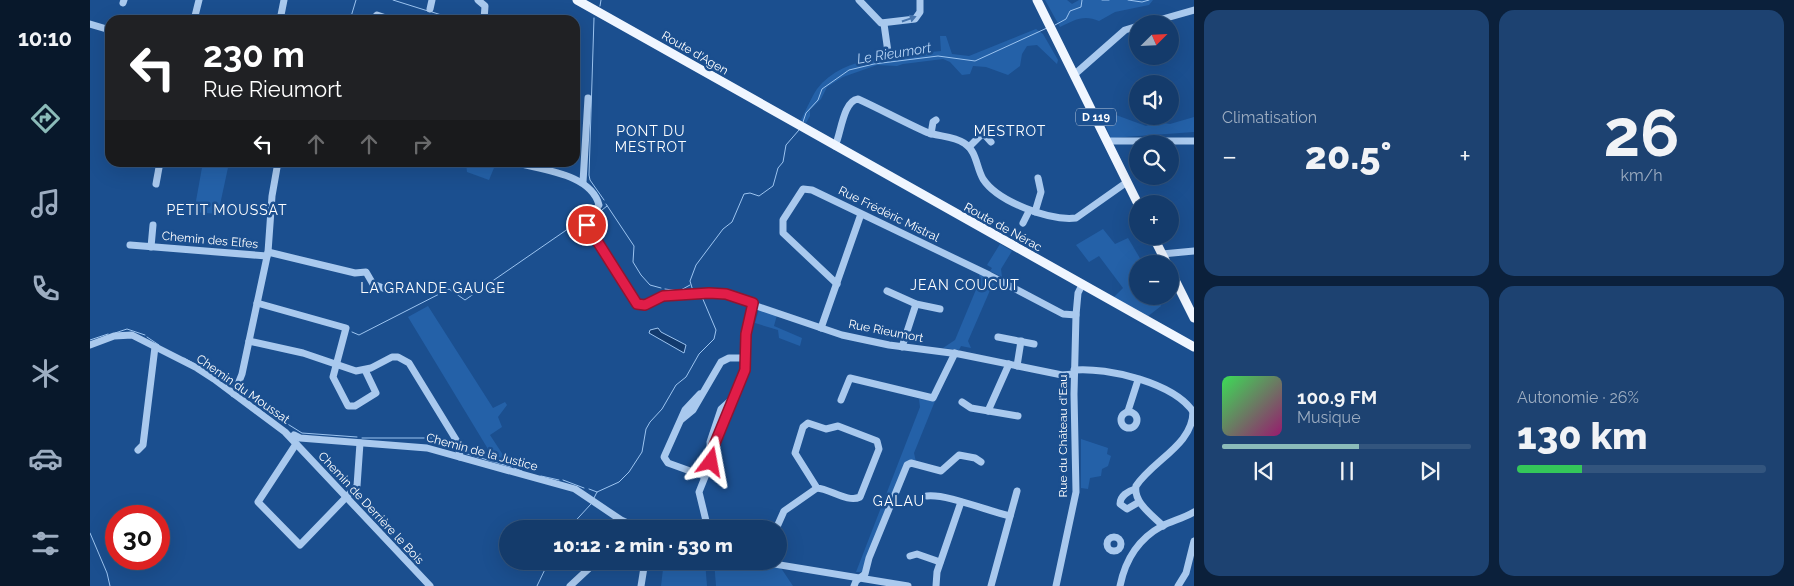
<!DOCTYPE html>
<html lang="fr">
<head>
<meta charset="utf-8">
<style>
  :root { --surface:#143b6b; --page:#1d4271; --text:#f1f3f6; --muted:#9dadc1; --line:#33557e; --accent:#8bbbb9 }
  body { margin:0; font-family:Raleway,sans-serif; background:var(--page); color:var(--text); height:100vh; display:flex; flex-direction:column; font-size:19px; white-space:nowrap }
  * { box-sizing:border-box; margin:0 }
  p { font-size:16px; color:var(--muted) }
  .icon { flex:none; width:28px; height:28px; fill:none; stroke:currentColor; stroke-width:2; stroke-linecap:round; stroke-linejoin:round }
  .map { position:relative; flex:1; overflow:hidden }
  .sheet { display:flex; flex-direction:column; gap:10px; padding:10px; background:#0b203b; width:600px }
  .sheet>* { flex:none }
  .top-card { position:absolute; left:15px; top:15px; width:475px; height:152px; border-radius:15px; box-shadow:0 5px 20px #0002,0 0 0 1px var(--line); background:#202124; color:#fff; overflow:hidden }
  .needle { width:32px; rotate:66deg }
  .buttons { position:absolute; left:1039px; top:15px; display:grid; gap:10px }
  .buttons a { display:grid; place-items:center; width:50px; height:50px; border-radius:50%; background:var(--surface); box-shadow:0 5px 20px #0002,0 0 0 1px var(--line); font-size:25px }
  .speed { position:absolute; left:15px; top:505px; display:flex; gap:10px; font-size:25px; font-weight:700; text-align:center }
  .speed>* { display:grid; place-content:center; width:65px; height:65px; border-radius:50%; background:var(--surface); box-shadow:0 5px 20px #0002,0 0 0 1px var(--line); line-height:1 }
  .speed .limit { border:8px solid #d22; background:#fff; color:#111 }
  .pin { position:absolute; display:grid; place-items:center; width:42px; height:42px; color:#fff; margin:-21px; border:2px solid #fff; border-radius:50%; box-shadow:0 1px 5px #0007 }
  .me { position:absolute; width:55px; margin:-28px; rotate:13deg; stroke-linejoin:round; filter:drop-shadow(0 0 4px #0008) }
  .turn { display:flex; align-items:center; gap:18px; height:105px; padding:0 15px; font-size:22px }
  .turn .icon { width:65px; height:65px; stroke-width:2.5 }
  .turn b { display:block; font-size:35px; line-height:42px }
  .lanes { display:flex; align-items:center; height:48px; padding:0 15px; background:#0003; justify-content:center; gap:25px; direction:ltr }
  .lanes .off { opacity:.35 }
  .big { font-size:38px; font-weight:800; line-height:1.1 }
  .sheet .widget { flex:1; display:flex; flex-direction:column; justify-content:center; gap:8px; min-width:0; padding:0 18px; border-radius:15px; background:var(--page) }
  .sheet .dial { align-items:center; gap:0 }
  .dial b { font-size:65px; line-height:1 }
  .song { display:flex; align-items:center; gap:15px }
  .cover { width:60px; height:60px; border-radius:8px; background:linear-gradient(135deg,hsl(130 70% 55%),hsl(320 70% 35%)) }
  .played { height:5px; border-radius:2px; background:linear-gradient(90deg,var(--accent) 55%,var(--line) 55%) }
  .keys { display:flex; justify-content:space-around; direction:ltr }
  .heat { display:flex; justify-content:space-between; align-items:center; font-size:28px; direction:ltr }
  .charge { height:8px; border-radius:4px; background:linear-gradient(90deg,#34c759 26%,var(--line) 0) }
  .sheet .tiles { flex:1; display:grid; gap:10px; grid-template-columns:repeat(2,1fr) }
  .trip { position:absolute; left:409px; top:520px; width:288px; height:50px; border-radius:25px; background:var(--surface); box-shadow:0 5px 20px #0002,0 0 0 1px var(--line); font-weight:800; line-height:50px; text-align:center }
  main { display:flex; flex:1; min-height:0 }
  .tab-bar { display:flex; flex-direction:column; width:90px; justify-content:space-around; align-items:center; background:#08182b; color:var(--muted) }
  .tab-bar .icon { width:35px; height:35px }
  .tab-bar .active { color:var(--accent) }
  .tab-bar b { font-size:22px; color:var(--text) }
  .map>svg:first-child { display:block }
</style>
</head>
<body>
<main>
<nav class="tab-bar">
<b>10:10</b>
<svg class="icon active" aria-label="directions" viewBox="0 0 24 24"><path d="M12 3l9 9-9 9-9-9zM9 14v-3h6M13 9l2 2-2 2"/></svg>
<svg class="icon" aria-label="music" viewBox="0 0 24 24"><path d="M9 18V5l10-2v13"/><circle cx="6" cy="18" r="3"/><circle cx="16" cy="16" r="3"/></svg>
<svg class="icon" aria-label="phone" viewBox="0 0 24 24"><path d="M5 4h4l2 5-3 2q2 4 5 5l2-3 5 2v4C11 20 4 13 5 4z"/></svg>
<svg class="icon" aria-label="climate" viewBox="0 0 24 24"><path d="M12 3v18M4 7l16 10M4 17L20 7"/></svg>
<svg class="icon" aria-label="car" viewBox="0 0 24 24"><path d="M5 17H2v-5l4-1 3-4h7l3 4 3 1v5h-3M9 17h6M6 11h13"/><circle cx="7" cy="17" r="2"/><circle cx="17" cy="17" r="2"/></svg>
<svg class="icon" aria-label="filters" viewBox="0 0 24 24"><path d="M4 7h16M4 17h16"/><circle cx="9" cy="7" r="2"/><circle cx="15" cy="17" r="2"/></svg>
</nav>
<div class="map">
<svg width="1104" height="586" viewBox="0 0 1104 586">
  <rect width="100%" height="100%" fill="#1b4f8f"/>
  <!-- green -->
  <g fill="#2461a8">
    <path d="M 955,0 L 977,0 L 982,4 L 989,0 L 1063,0 L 1059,5 L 1025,12 L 1009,21 C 994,14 984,20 970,27 Z"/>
    <path d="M 946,29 L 953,34 L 968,60 L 967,64 L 947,45 L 937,46 L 932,54 L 930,66 L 918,75 L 896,67 L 883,66 L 880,74 L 872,75 L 860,62 L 853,59 L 813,64 L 807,66 L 787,65 L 753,77 L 737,87 L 731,99 L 720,110 L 720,116 L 716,123 L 711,120 C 716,110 721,98 727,89 C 754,54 811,55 851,51 L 850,36 L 856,36 L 862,54 L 879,56 Z"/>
    <path d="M 1015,111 L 1056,126 L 1066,122 L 1080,124 L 1104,117 L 1104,132 L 1021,138 L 1011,115 Z"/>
    <path d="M 113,162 L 139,163 L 128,214 L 104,212 Z"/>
    <path d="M 376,163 L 376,162 L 406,163 L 399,180 L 377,172 Z"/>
    <path d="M 1013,229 L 1025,244 L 1038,238 L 1051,260 L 1045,265 L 1047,269 L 1048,296 L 1065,296 L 1071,306 L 1057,317 L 1024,297 L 1033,288 L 1009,256 L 999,262 L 986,245 Z"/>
    <path d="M 910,244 L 922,251 L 911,269 L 912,277 L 900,271 L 902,268 L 897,265 Z"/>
    <path d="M 889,273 L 901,279 L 900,282 L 905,284 L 901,288 L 878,341 L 881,348 L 871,346 L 869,350 L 853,348 L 865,340 L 890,280 Z"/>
    <path d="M 338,306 L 403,408 L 415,402 L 417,405 L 408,417 L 412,427 L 400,435 L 419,464 L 377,452 L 378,449 L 401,454 L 318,317 Z"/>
    <path d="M 669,309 L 687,315 L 684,326 L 712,338 L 710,346 L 689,338 L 688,330 L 665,323 Z"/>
    <path d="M 829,399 L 845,401 L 824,453 L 826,462 L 818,461 L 814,464 L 773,572 L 766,572 L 830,407 Z"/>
    <path d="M 991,439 L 1018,448 L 1017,454 L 1021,456 L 1018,466 L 1012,469 L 1011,476 L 1000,478 L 998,489 L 991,488 Z"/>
    <path d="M 574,561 L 615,561 L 617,586 L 571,586 Z"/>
    <path d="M 624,561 L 651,561 L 691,568 L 703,586 L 626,586 Z"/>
  </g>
  <!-- water -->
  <path fill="#123a6d" stroke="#9cc4f0" d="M 568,328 L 571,332 L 596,345 L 594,353 L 559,333 L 560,330 Z"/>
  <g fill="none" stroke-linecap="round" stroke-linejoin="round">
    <!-- stream -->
    <g stroke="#9cc4f0" stroke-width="1">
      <path d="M 303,0 L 338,11"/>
      <path d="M 1012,0 L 1019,0"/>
      <path d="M 1038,0 L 1052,2 L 1059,0"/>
      <path d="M 510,6 L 511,0"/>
      <path d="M 342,12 L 367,20"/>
      <path d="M 504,18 L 499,175 L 500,180 L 514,200"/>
      <path d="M 260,20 L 266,0"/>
      <path d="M 965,25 L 976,19 L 980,11 L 991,7 L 992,0"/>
      <path d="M 713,122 L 716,113 L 728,100 L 732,89 L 759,70 L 784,64 L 848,56 L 885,61 L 957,28"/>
      <path d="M 516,204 L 544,246 L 543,262 L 551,275 L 560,285 L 571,288"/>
      <path d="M 512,210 L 517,206"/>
      <path d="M 575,289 L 589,291 L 600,285"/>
      <path d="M 603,291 L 600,281 L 606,265 L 633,229 L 642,222 L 654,194 L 660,193 L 669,196 L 683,186 L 688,168 L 693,162 L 696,145 L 709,130"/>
      <path d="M 262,332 L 269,335 L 359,289 L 375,300 L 488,222"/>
      <path d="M 25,333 L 37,329 L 55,335"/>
      <path d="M 57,337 L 69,345"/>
      <path d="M 0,340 L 18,334"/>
      <path d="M 94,358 L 144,386"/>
      <path d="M 150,391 L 172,408 L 212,433 L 267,437"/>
      <path d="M 272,438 L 343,438 L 366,449"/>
      <path d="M 374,453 L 421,467"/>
      <path d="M 424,468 L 432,471"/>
      <path d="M 451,476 L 469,480"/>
      <path d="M 473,480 L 494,488"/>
      <path d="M 499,489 L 507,492"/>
      <path d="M 504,498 L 507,492 L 529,482 L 539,472 L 552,452 L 556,429 L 560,422 L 572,409 L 586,385 L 596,377 L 609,354 L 624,339 L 626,330 L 612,297"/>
      <path d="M 478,529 L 501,504"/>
      <path d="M 0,533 L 17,573 L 20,586"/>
      <path d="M 447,586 L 459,561"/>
    </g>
    <!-- minor -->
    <g stroke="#a9c9ee" stroke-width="7">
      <path d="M 388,0 L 395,6 L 394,20"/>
      <path d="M 769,0 L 791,23 L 825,19 L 830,12 L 830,0"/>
      <path d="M 33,3 L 34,0"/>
      <path d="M 340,9 L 342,0"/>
      <path d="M 104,20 L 109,0"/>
      <path d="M 190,20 L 194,0"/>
      <path d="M 282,20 L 287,15 L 302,20"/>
      <path d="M 0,24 L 20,30"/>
      <path d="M 794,24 L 798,52"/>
      <path d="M 1055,24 L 1104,10"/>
      <path d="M 985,74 L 1035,30 L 1048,26"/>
      <path d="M 841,134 L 843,122 L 846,120"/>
      <path d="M 1017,141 L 1104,141"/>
      <path d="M 745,146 C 751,134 753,101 768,99 C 790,109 812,121 834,131 C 846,137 862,135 874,143 C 887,151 886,167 893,179 C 908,202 960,221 986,218 L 1037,182"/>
      <path d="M 879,147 L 893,133 L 901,142"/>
      <path d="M 423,162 C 450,170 501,173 509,205 L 497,222 L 498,228 L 547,304 L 555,305 L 573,296 L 628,293 L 752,335 L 799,345 L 869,354 L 972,375 L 984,374"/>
      <path d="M 493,182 L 498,98"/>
      <path d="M 66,184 L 70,162"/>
      <path d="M 945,212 L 951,192 L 948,178"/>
      <path d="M 933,223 L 939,211"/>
      <path d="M 40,245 L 177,256"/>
      <path d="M 61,247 L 63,225"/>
      <path d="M 178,252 L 265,273 L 276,272 L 283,284 L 298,290"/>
      <path d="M 1072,254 L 1104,251"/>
      <path d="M 747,284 L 693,233 L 693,220 L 713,189 L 722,190 L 899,275 L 973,314 L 986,315"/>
      <path d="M 797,291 L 826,304 L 850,309"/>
      <path d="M 167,303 L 256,328 L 243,377 L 258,406 L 265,406 L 286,393 L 275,370"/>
      <path d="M 731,328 L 771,214"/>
      <path d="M 908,337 L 944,344"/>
      <path d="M 159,341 L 213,353 L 266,371 L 281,368 L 302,357 L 308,357 L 319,363 L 368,443 L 370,457"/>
      <path d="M 0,345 L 24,336 L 42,335 L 107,368 L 124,379 L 195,432 L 340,586"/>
      <path d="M 812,347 L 826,304"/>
      <path d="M 927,366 L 931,341"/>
      <path d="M 984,370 C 1018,367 1085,383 1104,413"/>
      <path d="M 144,394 L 152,374 L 178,252 L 182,196 L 188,162"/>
      <path d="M 610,394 L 595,410 L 574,457 L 578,463 L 614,476"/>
      <path d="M 751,400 L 760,378 L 843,398 L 865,353"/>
      <path d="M 872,402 L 881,408 L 928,416"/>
      <path d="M 898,411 L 919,364"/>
      <path d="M 1038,411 L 1048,380"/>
      <circle cx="1039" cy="420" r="8"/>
      <path d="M 592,419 L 603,410 L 631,362 L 639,358 L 655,358"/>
      <path d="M 718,423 L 736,429 L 748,426 L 787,441 L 789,449 L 770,497 C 758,503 740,489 727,488 L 705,453 L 713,427 Z"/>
      <path d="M 204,435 L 210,438 L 337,448 L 485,489 L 531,520 L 550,529"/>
      <path d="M 206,444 L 168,502 L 210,545 L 267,486 L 270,443"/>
      <path d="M 48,450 L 53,445 L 65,347"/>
      <path d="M 621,453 L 655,370 L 656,335 L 663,303"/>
      <path d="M 1045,489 C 1038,491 1030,496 1030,504 L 1037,509 L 1049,502"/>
      <path d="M 837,496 C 858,494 897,511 920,516"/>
      <path d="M 1073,526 C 1062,515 1043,502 1046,486 C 1063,460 1103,445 1103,411"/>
      <path d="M 618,529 L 609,492 L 621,462 L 620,442 L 631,409 L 641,400"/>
      <path d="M 686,529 L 694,511 L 727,488"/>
      <circle cx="1024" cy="544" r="7"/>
      <path d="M 820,556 L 827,554 L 850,562"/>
      <path d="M 666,561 L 818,586"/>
      <path d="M 480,586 L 507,561"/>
      <path d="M 551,586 L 555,561"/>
      <path d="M 764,586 L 766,581 L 775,574 L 779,558 L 817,465 L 821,463 L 851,471 L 869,455 L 885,458 L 891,462"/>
      <path d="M 846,586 L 847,572 L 871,502"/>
      <path d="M 901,586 L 927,491"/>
      <path d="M 966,586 L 986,492 L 984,394 L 986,315 L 988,293 L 992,285"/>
      <path d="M 1030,586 C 1035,561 1048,539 1072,526 C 1082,521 1094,518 1104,512"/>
      <path d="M 1088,586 L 1096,573 L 1104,541"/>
    </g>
    <!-- major -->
    <g stroke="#f0f6ff" stroke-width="9">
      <path d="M 487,0 L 1104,347"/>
      <path d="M 947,0 L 1048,204"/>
      <path d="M 1063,236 L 1077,264"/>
      <path d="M 1080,270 L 1104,318"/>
    </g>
  </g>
  <!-- one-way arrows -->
  <defs><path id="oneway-solid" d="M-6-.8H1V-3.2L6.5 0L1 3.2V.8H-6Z" transform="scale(1.25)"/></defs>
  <use fill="#4674ac" href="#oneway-solid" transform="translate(819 19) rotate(-19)"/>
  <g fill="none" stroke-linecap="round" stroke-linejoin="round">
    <!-- route casing -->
    <g stroke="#92132f" stroke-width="12">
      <path id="route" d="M 497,225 L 547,304 L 555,305 L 573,296 L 619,293 L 636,294 L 663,303 L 656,334 L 655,370 L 621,453 L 621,462"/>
    </g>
    <!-- route -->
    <use href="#route" stroke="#e11d48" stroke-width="9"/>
  </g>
  <g text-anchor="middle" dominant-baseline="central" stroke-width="5" stroke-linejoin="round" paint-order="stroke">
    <!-- shield labels -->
    <rect fill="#1b4f8f" stroke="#bbcadd" stroke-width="1" x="986" y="108.5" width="40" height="17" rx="4"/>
    <g font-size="11" font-weight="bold" fill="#fff">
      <text x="1006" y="117">D 119</text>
    </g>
    <!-- street labels -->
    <g font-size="12" fill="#fff" stroke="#1b4f8f">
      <text transform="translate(605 53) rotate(30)">Route d'Agen</text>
      <text transform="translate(799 214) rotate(26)">Rue Frédéric Mistral</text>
      <text transform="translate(913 227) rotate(29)">Route de Nérac</text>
      <text transform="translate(120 240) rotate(5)">Chemin des Elfes</text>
      <text transform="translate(796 331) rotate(11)">Rue Rieumort</text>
      <text transform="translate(153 389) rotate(35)">Chemin du Moussat</text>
      <text transform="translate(973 436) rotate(-90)">Rue du Château d'Eau</text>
      <text transform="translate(392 452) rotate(15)">Chemin de la Justice</text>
      <text transform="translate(281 508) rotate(47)">Chemin de Derrière le Bois</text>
    </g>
    <!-- water labels -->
    <g font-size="14" font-style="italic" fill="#b5d3f5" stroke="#1b4f8f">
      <text transform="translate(804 53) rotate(-9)">Le Rieumort</text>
    </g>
    <!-- neighbourhood labels -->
    <g font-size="14" letter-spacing="1" fill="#fff" stroke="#1b4f8f">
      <text x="561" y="131">PONT DU<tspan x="561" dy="16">MESTROT</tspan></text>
      <text x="920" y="131">MESTROT</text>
      <text x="137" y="210">PETIT MOUSSAT</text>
      <text x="875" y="285">JEAN COUCUT</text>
      <text x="343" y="288">LA GRANDE GAUGE</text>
      <text x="809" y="501">GALAU</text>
    </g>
  </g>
</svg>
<div class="buttons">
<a><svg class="needle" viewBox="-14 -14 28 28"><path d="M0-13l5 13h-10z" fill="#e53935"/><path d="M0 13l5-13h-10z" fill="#9dadc1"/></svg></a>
<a><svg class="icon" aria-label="sound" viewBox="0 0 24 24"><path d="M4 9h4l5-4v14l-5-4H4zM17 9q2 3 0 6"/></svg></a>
<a><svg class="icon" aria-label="search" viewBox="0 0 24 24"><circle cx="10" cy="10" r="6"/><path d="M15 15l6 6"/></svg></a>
<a>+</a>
<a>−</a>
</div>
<div class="speed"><div class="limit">30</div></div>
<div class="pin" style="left:497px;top:225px;background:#d93025"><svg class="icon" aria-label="arrive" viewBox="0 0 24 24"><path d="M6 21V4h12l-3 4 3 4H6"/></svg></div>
<svg class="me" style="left:621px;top:462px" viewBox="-20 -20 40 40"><path d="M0-17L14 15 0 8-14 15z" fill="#e11d48" stroke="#fff" stroke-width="4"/></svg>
<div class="trip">10:12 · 2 min · 530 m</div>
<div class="top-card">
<div class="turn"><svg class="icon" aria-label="left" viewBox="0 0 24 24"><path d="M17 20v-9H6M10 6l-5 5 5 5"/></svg><div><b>230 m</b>Rue Rieumort</div></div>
<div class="lanes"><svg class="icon" aria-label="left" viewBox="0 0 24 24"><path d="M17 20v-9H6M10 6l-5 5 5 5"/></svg><svg class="icon off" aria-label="ahead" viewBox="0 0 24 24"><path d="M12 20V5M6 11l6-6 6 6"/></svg><svg class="icon off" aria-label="ahead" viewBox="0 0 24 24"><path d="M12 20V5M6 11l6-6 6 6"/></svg><svg class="icon off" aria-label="right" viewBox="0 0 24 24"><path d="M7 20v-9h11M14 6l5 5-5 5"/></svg></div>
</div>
</div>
<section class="sheet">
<div class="tiles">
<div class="widget"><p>Climatisation</p>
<div class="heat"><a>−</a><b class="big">20.5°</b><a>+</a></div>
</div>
<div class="widget dial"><b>26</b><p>km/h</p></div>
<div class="widget">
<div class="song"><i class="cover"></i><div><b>100.9 FM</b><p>Musique</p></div></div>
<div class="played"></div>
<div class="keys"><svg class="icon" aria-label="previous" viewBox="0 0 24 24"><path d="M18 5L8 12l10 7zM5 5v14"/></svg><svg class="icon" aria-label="pause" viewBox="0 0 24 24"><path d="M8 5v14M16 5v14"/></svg><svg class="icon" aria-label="next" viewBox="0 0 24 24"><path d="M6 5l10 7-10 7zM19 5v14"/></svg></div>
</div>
<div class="widget"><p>Autonomie · 26%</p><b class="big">130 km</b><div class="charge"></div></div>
</div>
</section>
</main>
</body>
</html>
